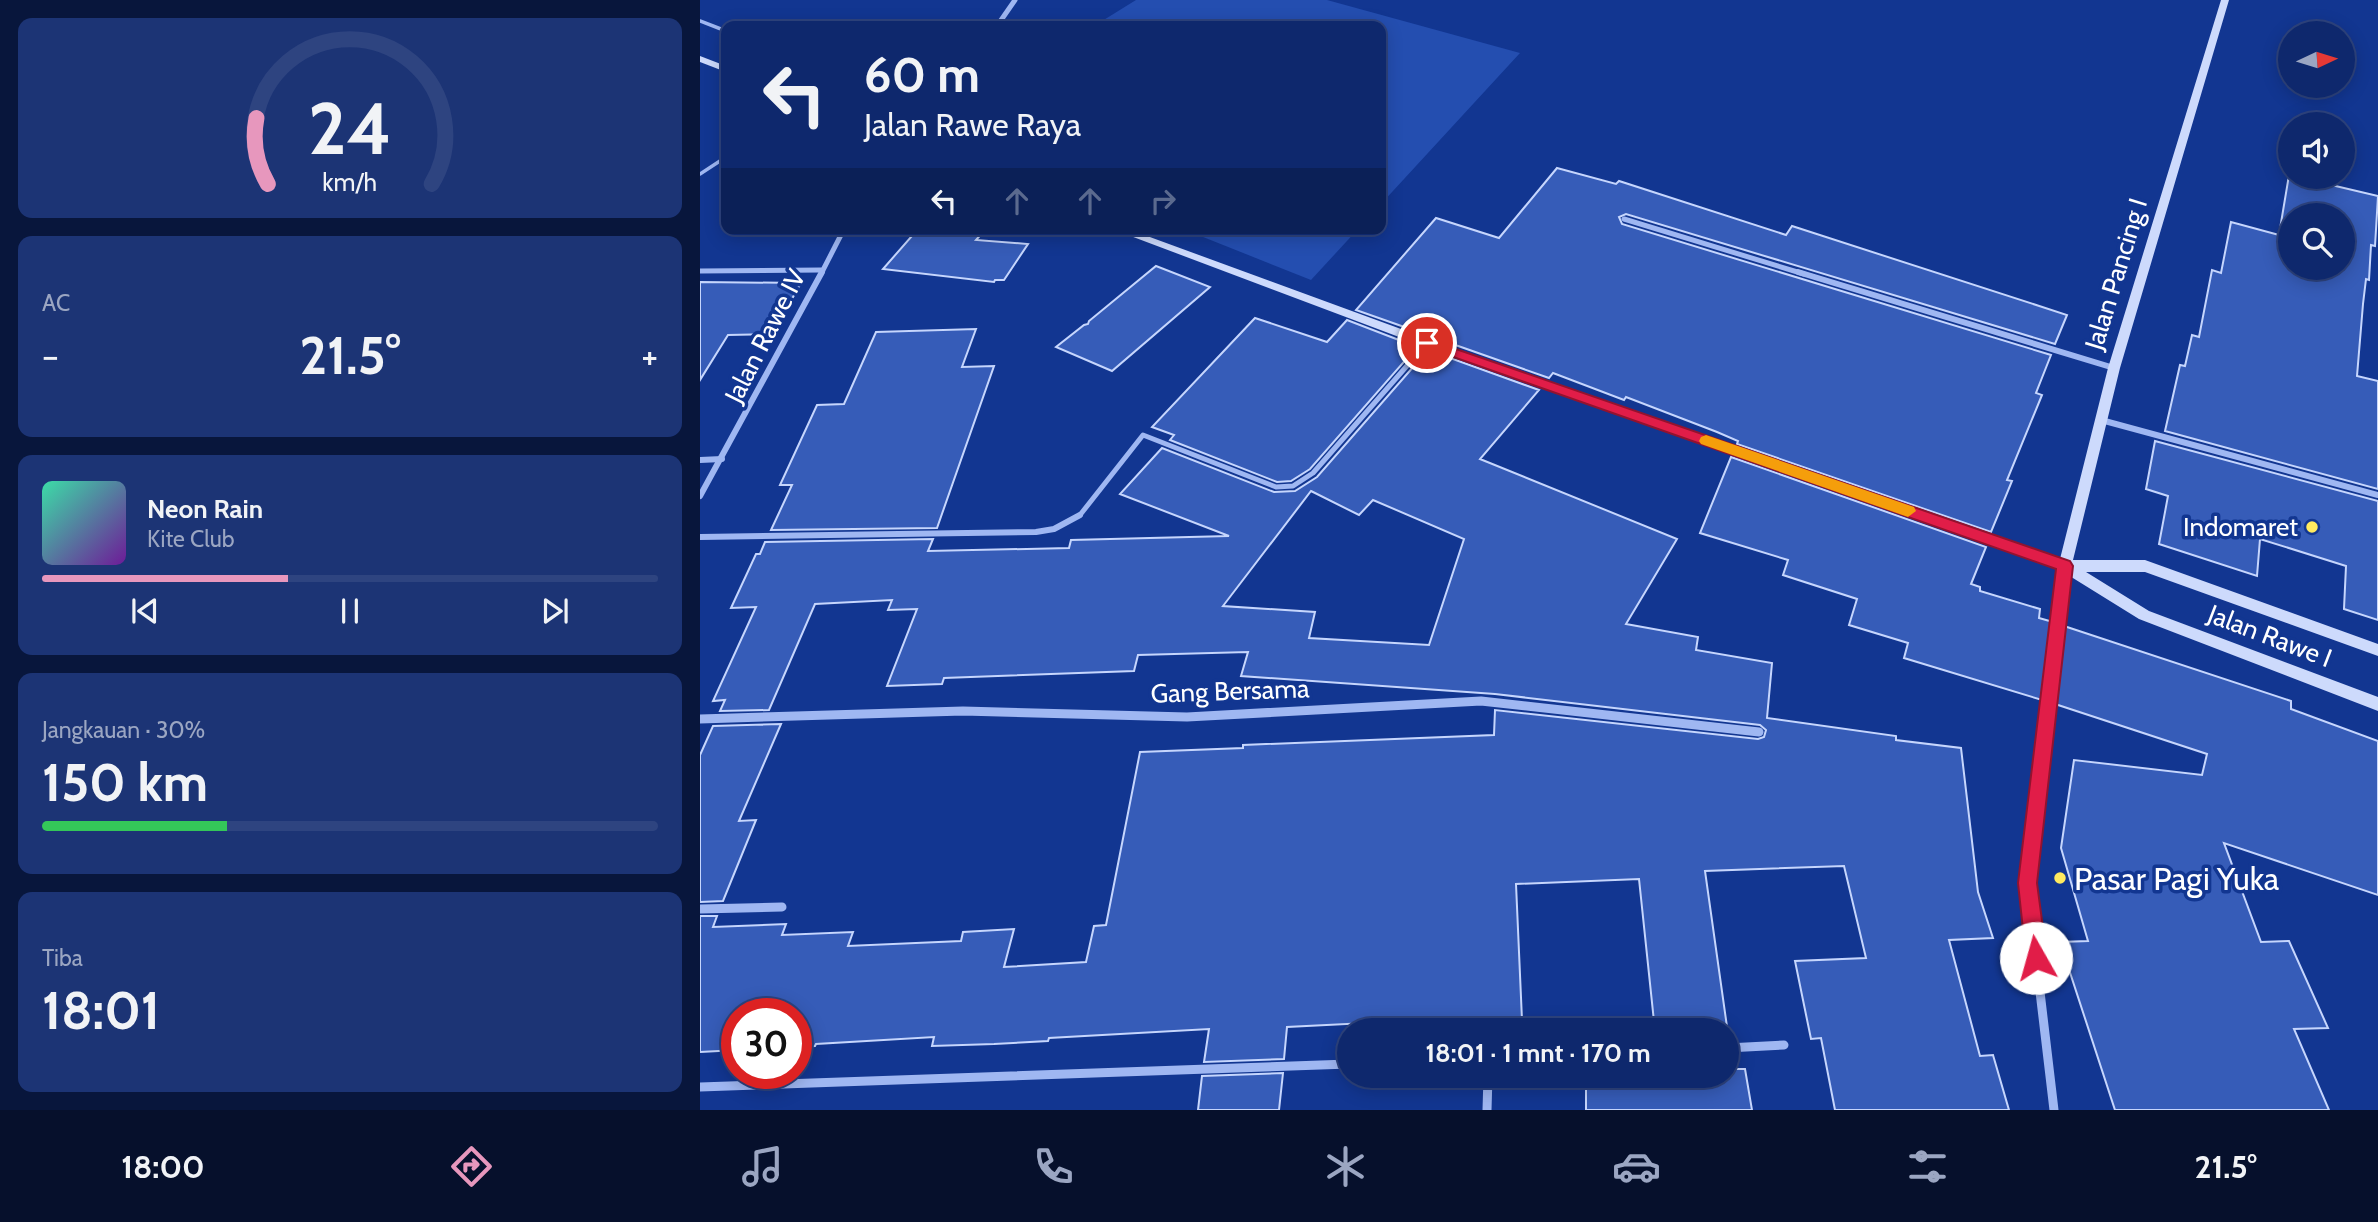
<!DOCTYPE html>
<html lang="id">
<head>
<meta charset="utf-8">
<style>
  :root { --surface:#0e286d; --page:#1c3475; --text:#f1f3f6; --muted:#9ba6c2; --line:#2e4480; --accent:#e797bd }
  body { margin:0; font-family:Cabin,sans-serif; background:var(--page); color:var(--text); height:100vh; display:flex; flex-direction:column; font-size:26px; white-space:nowrap }
  * { box-sizing:border-box; margin:0 }
  p { font-size:23px; color:var(--muted) }
  .icon { flex:none; width:38px; height:38px; fill:none; stroke:currentColor; stroke-width:2; stroke-linecap:round; stroke-linejoin:round }
  .map { position:relative; flex:1; overflow:hidden }
  .panel { display:flex; flex-direction:column; gap:18px; padding:18px; background:#08163c; width:700px }
  .panel>* { flex:none }
  .top-card { position:absolute; left:21px; top:21px; width:665px; height:214px; border-radius:14px; box-shadow:0 4px 18px #0003,0 0 0 2px var(--line); background:#0e286d; color:var(--text); overflow:hidden }
  .needle { width:46px; rotate:86deg }
  .fabs { position:absolute; left:1578px; top:21px; display:grid; gap:14px }
  .fabs a { display:grid; place-items:center; width:77px; height:77px; border-radius:50%; background:var(--surface); box-shadow:0 4px 18px #0003,0 0 0 2px var(--line); font-size:35px }
  .speed { position:absolute; left:21px; top:998px; display:flex; gap:14px; font-size:35px; font-weight:700; text-align:center }
  .speed>* { display:grid; place-content:center; width:91px; height:91px; border-radius:50%; background:var(--surface); box-shadow:0 4px 18px #0003,0 0 0 2px var(--line); line-height:1 }
  .speed .limit { border:10px solid #d22; background:#fff; color:#111 }
  .pin { position:absolute; display:grid; place-items:center; width:60px; height:60px; color:#fff; margin:-30px; border:4px solid #fff; border-radius:50%; box-shadow:0 2px 7px #0007 }
  .me { position:absolute; width:77px; margin:-38px; rotate:353deg; stroke-linejoin:round; filter:drop-shadow(0 0 5px #0008) }
  .turn { display:flex; align-items:center; gap:24px; height:147px; padding:0 28px; font-size:32px }
  .turn .icon { width:91px; height:91px; stroke-width:2.5 }
  .turn b { display:block; font-size:49px; line-height:60px }
  .lanes { display:flex; align-items:center; height:66px; padding:0 28px; background:#0003; justify-content:center; gap:35px; direction:ltr }
  .lanes .off { opacity:.35 }
  .big { font-size:52px; font-weight:700; line-height:1.1 }
  .panel .widget { flex:1; display:flex; flex-direction:column; justify-content:center; gap:10px; min-width:0; padding:0 24px; border-radius:14px; background:var(--page) }
  .panel .dial { align-items:center; gap:0 }
  .dial svg { height:182px; overflow:visible; fill:none; stroke:var(--line); stroke-width:7; stroke-linecap:round; text-anchor:middle }
  .dial text { fill:var(--text); stroke:none }
  .song { display:flex; align-items:center; gap:21px }
  .cover { width:84px; height:84px; border-radius:10px; background:linear-gradient(135deg,hsl(160 70% 55%),hsl(280 70% 35%)) }
  .played { height:7px; border-radius:4px; background:linear-gradient(90deg,var(--accent) 40%,var(--line) 40%) }
  .keys { display:flex; justify-content:space-around; direction:ltr }
  .heat { display:flex; justify-content:space-between; align-items:center; font-size:38px; direction:ltr }
  .charge { height:10px; border-radius:5px; background:linear-gradient(90deg,#34c759 30%,var(--line) 0) }
  .trip { position:absolute; left:637px; top:1018px; width:402px; height:70px; border-radius:35px; background:var(--surface); box-shadow:0 4px 18px #0003,0 0 0 2px var(--line); font-weight:700; line-height:70px; text-align:center }
  .tabs { display:flex; height:112px; justify-content:space-around; align-items:center; background:#06102c; color:var(--muted) }
  .tabs .icon { width:49px; height:49px }
  .tabs .active { color:var(--accent) }
  .tabs b { font-size:32px; color:var(--text) }
  main { display:flex; flex:1; min-height:0 }
  .map>svg:first-child { display:block }
</style>
</head>
<body>
<main>
<section class="panel">
<div class="widget dial"><svg viewBox="0 0 100 80">
<path d="M14 69A42 42 0 1 1 86 69"/>
<path d="M14 69A42 42 0 0 1 9 40" stroke="#e797bd"/>
<text x="50" y="56" font-size="32" font-weight="700">24</text>
<text x="50" y="72" font-size="11">km/h</text>
</svg></div>
<div class="widget"><p>AC</p>
<div class="heat"><a>−</a><b class="big">21.5°</b><a>+</a></div>
</div>
<div class="widget">
<div class="song"><i class="cover"></i><div><b>Neon Rain</b><p>Kite Club</p></div></div>
<div class="played"></div>
<div class="keys"><svg class="icon" aria-label="previous" viewBox="0 0 24 24"><path d="M18 5L8 12l10 7zM5 5v14"/></svg><svg class="icon" aria-label="pause" viewBox="0 0 24 24"><path d="M8 5v14M16 5v14"/></svg><svg class="icon" aria-label="next" viewBox="0 0 24 24"><path d="M6 5l10 7-10 7zM19 5v14"/></svg></div>
</div>
<div class="widget"><p>Jangkauan · 30%</p><b class="big">150 km</b><div class="charge"></div></div>
<div class="widget"><p>Tiba</p><b class="big">18:01</b></div>
</section>
<div class="map">
<svg width="1678" height="1110" viewBox="0 0 1678 1110">
  <rect width="100%" height="100%" fill="#123691"/>
  <!-- green -->
  <g fill="#244eb0">
    <path d="M 436,0 L 627,0 L 820,53 L 681,204 L 681,26 L 394,26 Z"/>
    <path d="M 483,229 L 658,229 L 611,280 Z"/>
  </g>
  <!-- building -->
  <g fill="#365cb8" stroke="#c6d6fd" stroke-width="2" fill-rule="evenodd">
    <path d="M 857,168 L 916,184 L 919,181 L 1086,235 L 1092,226 L 1367,315 L 1355,344 L 926,214 L 919,217 L 922,224 L 1351,355 L 1336,393 L 1342,395 L 1307,480 L 1312,481 L 1291,532 L 1037,444 L 1038,441 L 1017,432 L 926,397 L 924,400 L 853,373 L 849,378 L 656,310 L 736,218 L 799,238 Z"/>
    <path d="M 1589,175 L 1678,196 L 1675,246 L 1671,245 L 1669,280 L 1666,279 L 1663,304 L 1657,376 L 1678,381 L 1678,489 L 1465,431 L 1480,365 L 1485,366 L 1492,335 L 1499,337 L 1512,270 L 1521,273 L 1531,222 L 1579,235 ZM 1591,215 L 1643,215 L 1643,268 L 1591,268 Z"/>
    <path d="M 218,229 L 286,229 L 276,240 L 328,244 L 304,280 L 295,280 L 294,282 L 183,269 Z"/>
    <path d="M 456,266 L 510,287 L 412,371 L 356,347 L 384,325 L 388,324 L 389,321 Z"/>
    <path d="M 0,282 L 101,283 L 72,334 L 28,335 L 0,380 Z"/>
    <path d="M 555,318 L 627,342 L 647,320 L 717,347 L 610,469 L 591,481 L 577,482 L 470,440 L 474,435 L 452,427 Z"/>
    <path d="M 276,329 L 262,367 L 294,366 L 237,528 L 71,530 L 92,485 L 80,485 L 117,405 L 144,404 L 176,332 Z"/>
    <path d="M 728,350 L 839,390 L 780,459 L 977,539 L 926,624 L 998,637 L 996,650 L 1072,663 L 1067,718 L 1196,736 L 1196,740 L 1261,748 L 1278,892 L 1293,938 L 1249,940 L 1280,1056 L 1293,1055 L 1309,1110 L 1135,1110 L 1121,1038 L 1111,1039 L 1095,961 L 1166,958 L 1144,866 L 1005,871 L 1029,1041 L 1027,1041 L 1027,1031 L 955,1031 L 939,879 L 816,884 L 822,1020 L 739,1025 L 739,1031 L 665,1031 L 666,1023 L 587,1027 L 584,1059 L 504,1062 L 509,1029 L 349,1038 L 348,1041 L 294,1044 L 232,1046 L 234,1037 L 116,1044 L 115,1046 L 96,1047 L 96,1013 L 37,1013 L 37,1050 L 0,1052 L 0,916 L 17,916 L 13,927 L 86,924 L 82,935 L 153,932 L 148,946 L 261,941 L 263,932 L 314,929 L 304,967 L 386,962 L 394,926 L 406,925 L 440,752 L 543,748 L 543,745 L 794,735 L 795,710 L 1058,739 L 1064,737 L 1066,730 L 1060,725 L 795,694 L 541,676 L 548,652 L 438,655 L 434,671 L 244,678 L 242,684 L 187,686 L 217,609 L 188,610 L 192,600 L 115,604 L 69,710 L 20,711 L 25,700 L 13,701 L 56,607 L 31,608 L 56,554 L 60,554 L 65,542 L 233,539 L 228,551 L 369,548 L 371,540 L 529,536 L 420,494 L 462,448 L 574,492 L 595,491 L 617,477 ZM 611,491 L 659,515 L 673,500 L 764,539 L 729,645 L 609,638 L 615,612 L 523,606 Z"/>
    <path d="M 1455,441 L 1678,501 L 1678,620 L 1644,609 L 1646,566 L 1560,539 L 1557,576 L 1459,544 L 1468,496 L 1446,489 Z"/>
    <path d="M 1031,457 L 1286,547 L 1271,584 L 1280,587 L 1280,591 L 1340,609 L 1339,618 L 1353,622 L 1342,700 L 1204,658 L 1208,643 L 1149,625 L 1157,599 L 1083,575 L 1088,560 L 1000,533 Z"/>
    <path d="M 1364,626 L 1591,701 L 1591,709 L 1678,741 L 1678,895 L 1524,843 L 1561,942 L 1589,941 L 1628,1028 L 1594,1029 L 1629,1110 L 1415,1110 L 1360,942 L 1388,941 L 1361,848 L 1374,760 L 1502,775 L 1507,754 L 1355,704 Z"/>
    <path d="M 81,724 L 39,821 L 56,820 L 23,901 L 0,902 L 0,755 L 13,726 Z"/>
    <path d="M 1027,1055 L 1032,1055 L 1034,1069 L 1045,1069 L 1052,1110 L 886,1110 L 886,1081 L 960,1076 L 1027,1076 Z"/>
    <path d="M 583,1073 L 579,1110 L 498,1110 L 502,1076 Z"/>
  </g>
  <g fill="none" stroke-linecap="round" stroke-linejoin="round">
    <!-- lane-far1 -->
    <g stroke="#9fb7f2" stroke-width="3.5">
      <path d="M 0,21 L 26,31"/>
      <path d="M 0,174 L 26,157"/>
    </g>
    <!-- lane -->
    <path stroke="#9fb7f2" stroke-width="5" d="M 380,515 L 443,435 L 576,487 L 593,486 L 613,473 L 727,343"/>
    <!-- street-far2 -->
    <g stroke="#9fb7f2" stroke-width="5">
      <path d="M 297,26 L 315,0"/>
      <path d="M 924,219 L 1104,274"/>
      <path d="M 0,271 L 121,270"/>
      <path d="M 121,274 L 144,229"/>
    </g>
    <!-- street-far1 -->
    <g stroke="#9fb7f2" stroke-width="6">
      <path d="M 1098,272 L 1414,368"/>
      <path d="M 1401,420 L 1678,495"/>
      <path d="M 0,460 L 22,459"/>
      <path d="M 0,496 L 122,272"/>
      <path d="M 0,537 L 336,532 L 354,529 L 380,515"/>
      <path d="M 1357,634 L 1365,566"/>
    </g>
    <!-- street -->
    <g stroke="#9fb7f2" stroke-width="9">
      <path d="M 0,719 L 263,711 L 487,717 L 781,701 L 1059,732"/>
      <path d="M 0,909 L 82,907"/>
      <path d="M 1027,1048 L 1084,1045"/>
      <path d="M 0,1087 L 649,1064"/>
      <path d="M 787,1110 L 788,1076"/>
      <path d="M 1354,1110 L 1327,882 L 1357,633"/>
    </g>
    <!-- secondary -->
    <g fill="#cddafc" fill-rule="evenodd">
      <path d="M 1521,0 L 1529,0 L 1420,368 L 1373,560 L 1445,560 L 1678,644 L 1678,656 L 1445,572 L 1386,572 L 1449,611 L 1678,697 L 1678,711 L 1439,619 L 1360,570 L 723,346 L 412,229 L 428,229 L 731,340 L 1360,559 L 1408,368 Z"/>
      <path d="M 0,56 L 26,66 L 26,72 L 0,62 Z"/>
    </g>
  </g>
  <!-- route -->
  <path fill="#e11d48" stroke="#92132f" stroke-width="2" d="M 727,339 L 1370,561 L 1373,566 L 1337,883 L 1347,958 L 1344,966 L 1336,969 L 1329,966 L 1326,958 L 1318,883 L 1356,569 L 722,346 L 720,343 Z"/>
  <!-- slow -->
  <path fill="#f59e0b" d="M 1006,435 L 1214,507 L 1216,511 L 1208,517 L 1001,444 L 999,441 L 1001,437 Z"/>
  <!-- markers -->
  <g fill="#ffea5f" stroke="#123691" stroke-width="2.5">
    <circle cx="1612" cy="527" r="7"/>
    <circle cx="1360" cy="878" r="7"/>
  </g>
  <g text-anchor="middle" dominant-baseline="central" stroke-width="7" stroke-linejoin="round" paint-order="stroke">
    <!-- street labels -->
    <g font-size="26" fill="#fff" stroke="#123691">
      <text transform="translate(1416 274) rotate(-73)">Jalan Pancing I</text>
      <text transform="translate(65 336) rotate(-63)">Jalan Rawe IV</text>
      <text transform="translate(1570 636) rotate(21)">Jalan Rawe I</text>
      <text transform="translate(530 691) rotate(-2)">Gang Bersama</text>
    </g>
    <!-- poi labels -->
    <g font-size="26" fill="#fff" stroke="#123691" text-anchor="end">
      <text x="1598" y="527">Indomaret</text>
    </g>
    <!-- near-poi labels -->
    <g font-size="32" fill="#fff" stroke="#123691" text-anchor="start">
      <text x="1374" y="878">Pasar Pagi Yuka</text>
    </g>
  </g>
</svg>
<div class="fabs">
<a><svg class="needle" viewBox="-14 -14 28 28"><path d="M0-13l5 13h-10z" fill="#e53935"/><path d="M0 13l5-13h-10z" fill="#9ba6c2"/></svg></a>
<a><svg class="icon" aria-label="sound" viewBox="0 0 24 24"><path d="M4 9h4l5-4v14l-5-4H4zM17 9q2 3 0 6"/></svg></a>
<a><svg class="icon" aria-label="search" viewBox="0 0 24 24"><circle cx="10" cy="10" r="6"/><path d="M15 15l6 6"/></svg></a>
</div>
<div class="speed"><div class="limit">30</div></div>
<div class="pin" style="left:727px;top:343px;background:#d93025"><svg class="icon" aria-label="arrive" viewBox="0 0 24 24"><path d="M6 21V4h12l-3 4 3 4H6"/></svg></div>
<svg class="me" style="left:1336px;top:958px" viewBox="-20 -20 40 40"><circle r="19" fill="#fff"/><path d="M0-13L10 11 0 6-10 11z" fill="#e11d48"/></svg>
<div class="trip">18:01 · 1 mnt · 170 m</div>
<div class="top-card">
<div class="turn"><svg class="icon" aria-label="left" viewBox="0 0 24 24"><path d="M17 20v-9H6M10 6l-5 5 5 5"/></svg><div><b>60 m</b>Jalan Rawe Raya</div></div>
<div class="lanes"><svg class="icon" aria-label="left" viewBox="0 0 24 24"><path d="M17 20v-9H6M10 6l-5 5 5 5"/></svg><svg class="icon off" aria-label="ahead" viewBox="0 0 24 24"><path d="M12 20V5M6 11l6-6 6 6"/></svg><svg class="icon off" aria-label="ahead" viewBox="0 0 24 24"><path d="M12 20V5M6 11l6-6 6 6"/></svg><svg class="icon off" aria-label="right" viewBox="0 0 24 24"><path d="M7 20v-9h11M14 6l5 5-5 5"/></svg></div>
</div>
</div>
</main>
<nav class="tabs">
<b>18:00</b>
<svg class="icon active" aria-label="directions" viewBox="0 0 24 24"><path d="M12 3l9 9-9 9-9-9zM9 14v-3h6M13 9l2 2-2 2"/></svg>
<svg class="icon" aria-label="music" viewBox="0 0 24 24"><path d="M9 18V5l10-2v13"/><circle cx="6" cy="18" r="3"/><circle cx="16" cy="16" r="3"/></svg>
<svg class="icon" aria-label="phone" viewBox="0 0 24 24"><path d="M5 4h4l2 5-3 2q2 4 5 5l2-3 5 2v4C11 20 4 13 5 4z"/></svg>
<svg class="icon" aria-label="climate" viewBox="0 0 24 24"><path d="M12 3v18M4 7l16 10M4 17L20 7"/></svg>
<svg class="icon" aria-label="car" viewBox="0 0 24 24"><path d="M5 17H2v-5l4-1 3-4h7l3 4 3 1v5h-3M9 17h6M6 11h13"/><circle cx="7" cy="17" r="2"/><circle cx="17" cy="17" r="2"/></svg>
<svg class="icon" aria-label="filters" viewBox="0 0 24 24"><path d="M4 7h16M4 17h16"/><circle cx="9" cy="7" r="2"/><circle cx="15" cy="17" r="2"/></svg>
<b>21.5°</b>
</nav>
</body>
</html>
